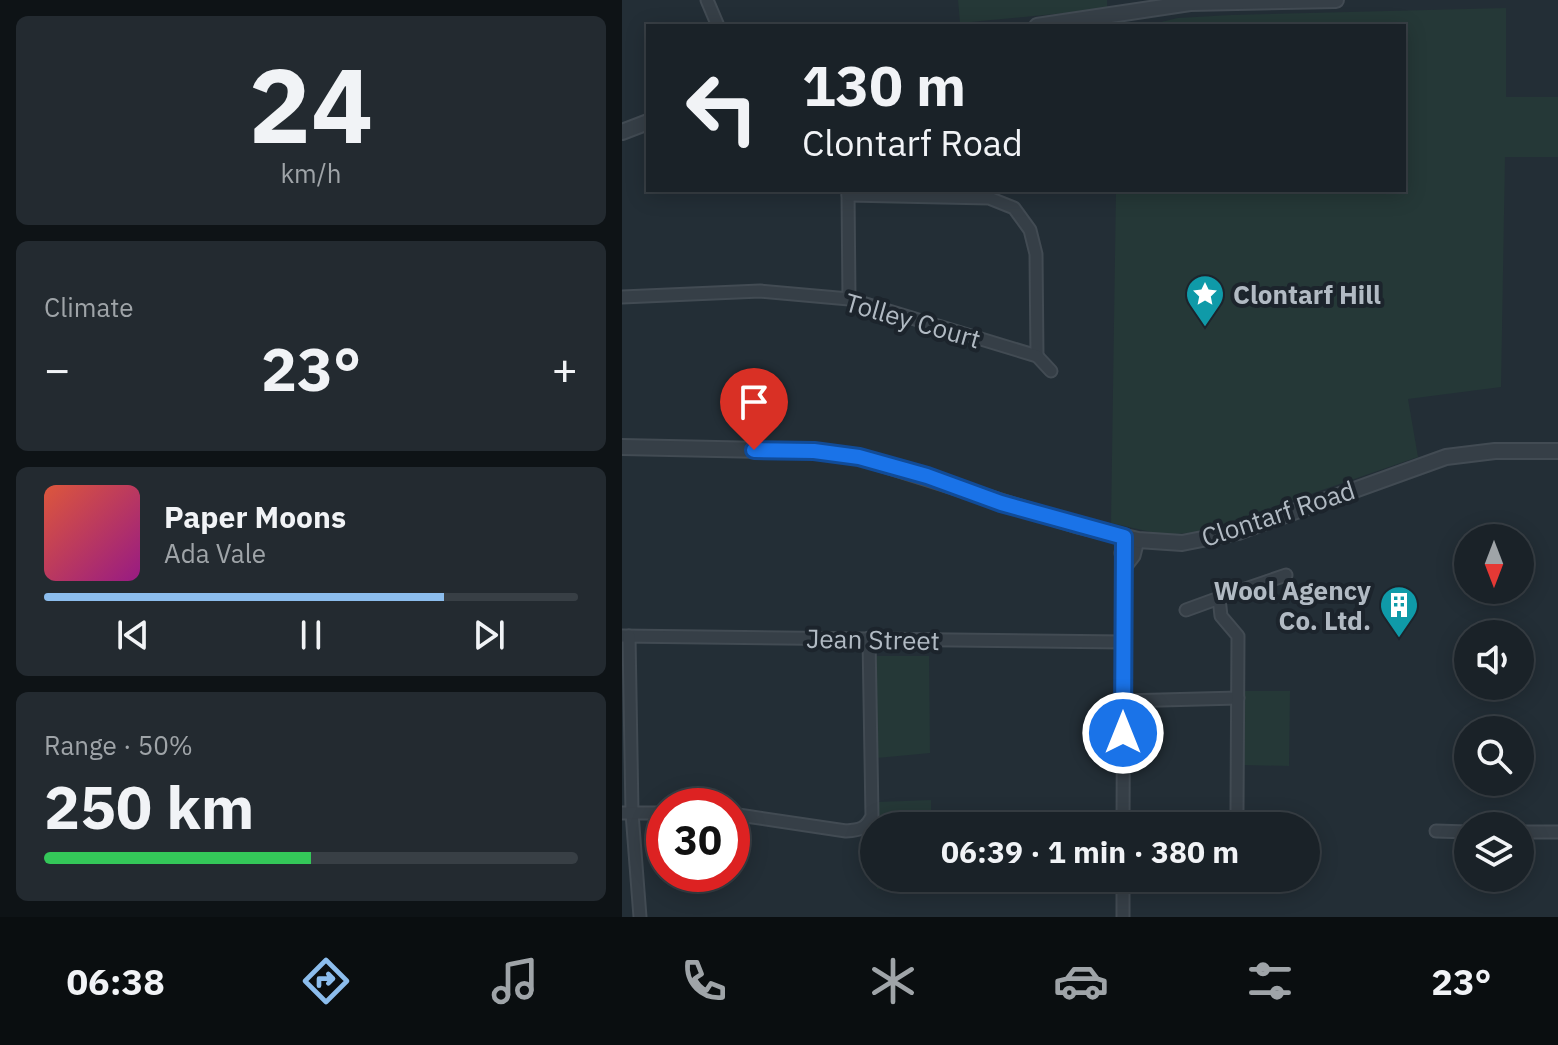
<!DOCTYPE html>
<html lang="en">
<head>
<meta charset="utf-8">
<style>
  :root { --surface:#1a2228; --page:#232a30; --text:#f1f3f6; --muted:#9fa4a8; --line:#383f45; --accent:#8cbded }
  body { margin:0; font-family:"IBM Plex Sans",sans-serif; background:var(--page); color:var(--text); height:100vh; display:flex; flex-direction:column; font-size:30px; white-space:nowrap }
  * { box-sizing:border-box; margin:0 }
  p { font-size:26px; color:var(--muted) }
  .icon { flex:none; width:44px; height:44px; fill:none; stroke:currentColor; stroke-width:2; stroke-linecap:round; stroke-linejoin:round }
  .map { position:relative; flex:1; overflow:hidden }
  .drawer { display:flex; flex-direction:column; gap:16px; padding:16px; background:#0e1316; width:622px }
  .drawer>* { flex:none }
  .hud { position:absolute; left:24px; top:24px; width:760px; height:168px; border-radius:0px; box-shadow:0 4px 20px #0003,0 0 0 2px var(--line); background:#1a2228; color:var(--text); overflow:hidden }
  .needle { width:52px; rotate:180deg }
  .controls { position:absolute; left:832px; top:524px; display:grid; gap:16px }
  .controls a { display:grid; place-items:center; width:80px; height:80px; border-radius:50%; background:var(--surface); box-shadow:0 4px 20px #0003,0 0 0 2px var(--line); font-size:40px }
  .speed { position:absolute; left:24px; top:788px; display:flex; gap:16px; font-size:40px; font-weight:700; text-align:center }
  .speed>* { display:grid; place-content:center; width:104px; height:104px; border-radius:50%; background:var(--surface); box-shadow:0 4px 20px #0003,0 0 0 2px var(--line); line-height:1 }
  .speed .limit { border:12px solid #d22; background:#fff; color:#111 }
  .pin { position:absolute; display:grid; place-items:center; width:68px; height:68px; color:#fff; margin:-82px -34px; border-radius:50% 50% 50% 0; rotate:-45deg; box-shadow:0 0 8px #0007 }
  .pin .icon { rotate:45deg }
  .me { position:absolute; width:88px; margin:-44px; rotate:0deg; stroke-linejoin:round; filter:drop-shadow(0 0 6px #0008) }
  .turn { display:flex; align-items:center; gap:28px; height:168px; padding:0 24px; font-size:36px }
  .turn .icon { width:104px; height:104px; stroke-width:2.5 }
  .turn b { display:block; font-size:56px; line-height:68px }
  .big { font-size:60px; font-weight:700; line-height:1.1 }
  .drawer .card { flex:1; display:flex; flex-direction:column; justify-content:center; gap:12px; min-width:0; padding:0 28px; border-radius:12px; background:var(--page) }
  .drawer .dial { align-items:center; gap:0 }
  .dial b { font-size:104px; line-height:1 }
  .song { display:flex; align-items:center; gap:24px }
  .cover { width:96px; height:96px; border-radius:12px; background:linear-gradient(135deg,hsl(10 70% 55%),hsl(310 70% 35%)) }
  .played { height:8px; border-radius:4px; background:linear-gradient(90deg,var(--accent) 75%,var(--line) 75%) }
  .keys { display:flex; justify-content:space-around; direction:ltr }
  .heat { display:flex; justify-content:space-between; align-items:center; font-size:44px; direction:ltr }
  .charge { height:12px; border-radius:6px; background:linear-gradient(90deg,#34c759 50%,var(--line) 0) }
  .trip { position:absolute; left:238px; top:812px; width:460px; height:80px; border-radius:40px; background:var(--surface); box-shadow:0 4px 20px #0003,0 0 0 2px var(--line); font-weight:700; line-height:80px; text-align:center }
  .menu { display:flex; height:128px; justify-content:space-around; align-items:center; background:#0a0e10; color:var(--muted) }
  .menu .icon { width:56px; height:56px }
  .menu .active { color:var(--accent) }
  .menu b { font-size:36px; color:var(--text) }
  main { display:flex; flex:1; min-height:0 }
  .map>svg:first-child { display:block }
</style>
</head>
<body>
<main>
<section class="drawer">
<div class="card dial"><b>24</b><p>km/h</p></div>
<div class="card"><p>Climate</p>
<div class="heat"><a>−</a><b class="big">23°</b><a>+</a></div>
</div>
<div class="card">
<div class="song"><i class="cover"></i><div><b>Paper Moons</b><p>Ada Vale</p></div></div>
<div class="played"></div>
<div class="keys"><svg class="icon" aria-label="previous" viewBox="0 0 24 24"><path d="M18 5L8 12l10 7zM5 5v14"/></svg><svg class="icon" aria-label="pause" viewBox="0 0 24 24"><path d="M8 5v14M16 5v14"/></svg><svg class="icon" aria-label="next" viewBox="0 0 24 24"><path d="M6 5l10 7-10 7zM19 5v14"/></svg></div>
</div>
<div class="card"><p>Range · 50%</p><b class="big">250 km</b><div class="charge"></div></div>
</section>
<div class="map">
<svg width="936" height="917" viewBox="0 0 936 917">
  <rect width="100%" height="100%" fill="#232e36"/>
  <!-- green -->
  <g fill="#253837">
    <path d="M 336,0 L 485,0 L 485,9 L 338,23 Z"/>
    <path d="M 884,8 L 884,97 L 936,97 L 936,157 L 883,157 L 879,387 L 786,399 L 796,457 L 578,532 L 542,535 L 489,523 L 494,190 L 782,190 L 782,26 L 522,26 L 556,18 L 609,15 Z"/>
    <path d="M 253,656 L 307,656 L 308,753 L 255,758 Z"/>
    <path d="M 622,691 L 668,691 L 667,766 L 621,765 Z"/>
    <path d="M 309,800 L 309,826 L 254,826 L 255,802 Z"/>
    <path d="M 254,878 L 313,878 L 313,888 L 255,889 Z"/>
  </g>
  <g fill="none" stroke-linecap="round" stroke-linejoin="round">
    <!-- minor casing -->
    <g stroke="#424b53" stroke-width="15">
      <g id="minor">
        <path d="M 85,0 L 96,26"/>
        <path d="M 226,191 L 227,299"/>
        <path d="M 226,195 L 367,198 L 392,208 L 408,230 L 414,254 L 415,356"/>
        <path d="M 0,297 L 138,291 L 227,299 L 415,356 L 429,371"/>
        <path d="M 502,569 L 512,556 L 516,540"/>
        <path d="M 564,610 L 597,598"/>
        <path d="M 0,636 L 501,642"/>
        <path d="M 7,636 L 10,813 L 18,917"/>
        <path d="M 501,701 L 616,698"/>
        <path d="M 615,810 L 616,636 L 599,616 L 597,598 L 664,575"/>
        <path d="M 0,813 L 42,813"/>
        <path d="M 110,814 L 224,831 C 238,830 244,829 250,816 L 247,638"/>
        <path d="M 501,826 L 502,569 L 499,553 L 502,537"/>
        <path d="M 814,831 L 846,832"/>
        <path d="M 898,832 L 936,832"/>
        <path d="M 501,878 L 501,917"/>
      </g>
    </g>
    <!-- tertiary casing -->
    <g stroke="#424b53" stroke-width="18">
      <g id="tertiary">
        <path d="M 415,26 L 568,3 L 714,0"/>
        <path d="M 0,132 L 26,122"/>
        <path d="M 0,447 L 192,451 L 237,457 L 454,525 L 516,540 L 560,543 L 616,532 L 824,457 L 873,451 L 936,451"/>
      </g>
    </g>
    <!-- minor -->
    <use href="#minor" stroke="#363f47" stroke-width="11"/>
    <!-- tertiary -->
    <use href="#tertiary" stroke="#363f47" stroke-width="14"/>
  </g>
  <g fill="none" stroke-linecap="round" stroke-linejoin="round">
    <!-- route casing -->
    <g stroke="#114b97" stroke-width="20">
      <path id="route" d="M 132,450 L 192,451 L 237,457 L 305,476 L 379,503 L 502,537 L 501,733"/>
    </g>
    <!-- route -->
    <use href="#route" stroke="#1a73e8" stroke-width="14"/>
  </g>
  <!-- icons -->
  <defs>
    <g id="sight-pin" transform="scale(2)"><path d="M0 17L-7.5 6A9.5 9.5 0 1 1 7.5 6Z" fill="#0f9aa8" stroke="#1c242c"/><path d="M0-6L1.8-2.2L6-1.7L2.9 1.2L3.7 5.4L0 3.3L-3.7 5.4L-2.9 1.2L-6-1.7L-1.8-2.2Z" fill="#fff"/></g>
    <g id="building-pin" transform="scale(2)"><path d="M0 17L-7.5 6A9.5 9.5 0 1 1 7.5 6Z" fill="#0f9aa8" stroke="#1c242c"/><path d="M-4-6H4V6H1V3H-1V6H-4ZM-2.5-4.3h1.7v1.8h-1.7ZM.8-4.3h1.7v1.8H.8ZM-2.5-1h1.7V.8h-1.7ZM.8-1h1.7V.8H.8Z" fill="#fff"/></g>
  </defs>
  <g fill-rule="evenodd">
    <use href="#sight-pin" x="583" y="294"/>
    <use href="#building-pin" x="777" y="605"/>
  </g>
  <g text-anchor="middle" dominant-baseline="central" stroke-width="8" stroke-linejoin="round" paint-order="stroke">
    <!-- poi labels -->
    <g font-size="26" font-weight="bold" fill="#b1bac3" stroke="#1c242c" text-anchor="start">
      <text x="611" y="294">Clontarf Hill</text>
      <text x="749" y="590" text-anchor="end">Wool Agency<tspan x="749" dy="30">Co. Ltd.</tspan></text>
    </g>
    <!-- street labels -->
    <g font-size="26" fill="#b1bac3" stroke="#1c242c">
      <text transform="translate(291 320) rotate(16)">Tolley Court</text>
      <text transform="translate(656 513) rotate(-18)">Clontarf Road</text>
      <text transform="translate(251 639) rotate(1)">Jean Street</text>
    </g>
  </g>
</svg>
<div class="controls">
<a><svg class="needle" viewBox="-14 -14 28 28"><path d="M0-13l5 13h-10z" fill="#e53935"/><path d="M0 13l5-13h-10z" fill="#9fa4a8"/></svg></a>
<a><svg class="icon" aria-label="sound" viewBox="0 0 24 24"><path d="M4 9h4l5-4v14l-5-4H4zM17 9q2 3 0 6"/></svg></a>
<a><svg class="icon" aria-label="search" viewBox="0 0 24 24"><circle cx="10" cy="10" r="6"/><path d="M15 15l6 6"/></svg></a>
<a><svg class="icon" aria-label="layers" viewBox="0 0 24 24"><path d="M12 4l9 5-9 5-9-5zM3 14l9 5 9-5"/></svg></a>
</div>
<div class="speed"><div class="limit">30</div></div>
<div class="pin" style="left:132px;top:450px;background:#d93025"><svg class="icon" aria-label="arrive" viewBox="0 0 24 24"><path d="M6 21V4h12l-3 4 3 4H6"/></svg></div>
<svg class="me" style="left:501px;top:733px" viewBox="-20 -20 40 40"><circle r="17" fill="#1a73e8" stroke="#fff" stroke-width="3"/><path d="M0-11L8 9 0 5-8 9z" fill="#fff"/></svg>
<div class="trip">06:39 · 1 min · 380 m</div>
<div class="hud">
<div class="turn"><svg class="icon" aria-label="left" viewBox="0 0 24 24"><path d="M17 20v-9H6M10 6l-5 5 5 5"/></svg><div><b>130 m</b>Clontarf Road</div></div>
</div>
</div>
</main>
<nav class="menu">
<b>06:38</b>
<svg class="icon active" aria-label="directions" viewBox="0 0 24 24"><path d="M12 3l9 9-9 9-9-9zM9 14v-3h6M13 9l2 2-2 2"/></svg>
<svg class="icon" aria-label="music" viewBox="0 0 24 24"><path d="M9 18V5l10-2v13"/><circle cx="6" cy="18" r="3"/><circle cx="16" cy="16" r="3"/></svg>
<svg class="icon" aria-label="phone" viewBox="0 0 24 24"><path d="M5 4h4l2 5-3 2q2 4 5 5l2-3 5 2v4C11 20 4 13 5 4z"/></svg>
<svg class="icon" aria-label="climate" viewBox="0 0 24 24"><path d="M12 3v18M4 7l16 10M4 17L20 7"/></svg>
<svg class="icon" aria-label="car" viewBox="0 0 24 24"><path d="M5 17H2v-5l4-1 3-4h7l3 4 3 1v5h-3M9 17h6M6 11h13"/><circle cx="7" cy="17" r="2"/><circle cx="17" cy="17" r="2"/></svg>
<svg class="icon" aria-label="filters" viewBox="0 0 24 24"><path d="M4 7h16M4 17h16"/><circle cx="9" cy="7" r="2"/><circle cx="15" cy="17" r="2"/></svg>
<b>23°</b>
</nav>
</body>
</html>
